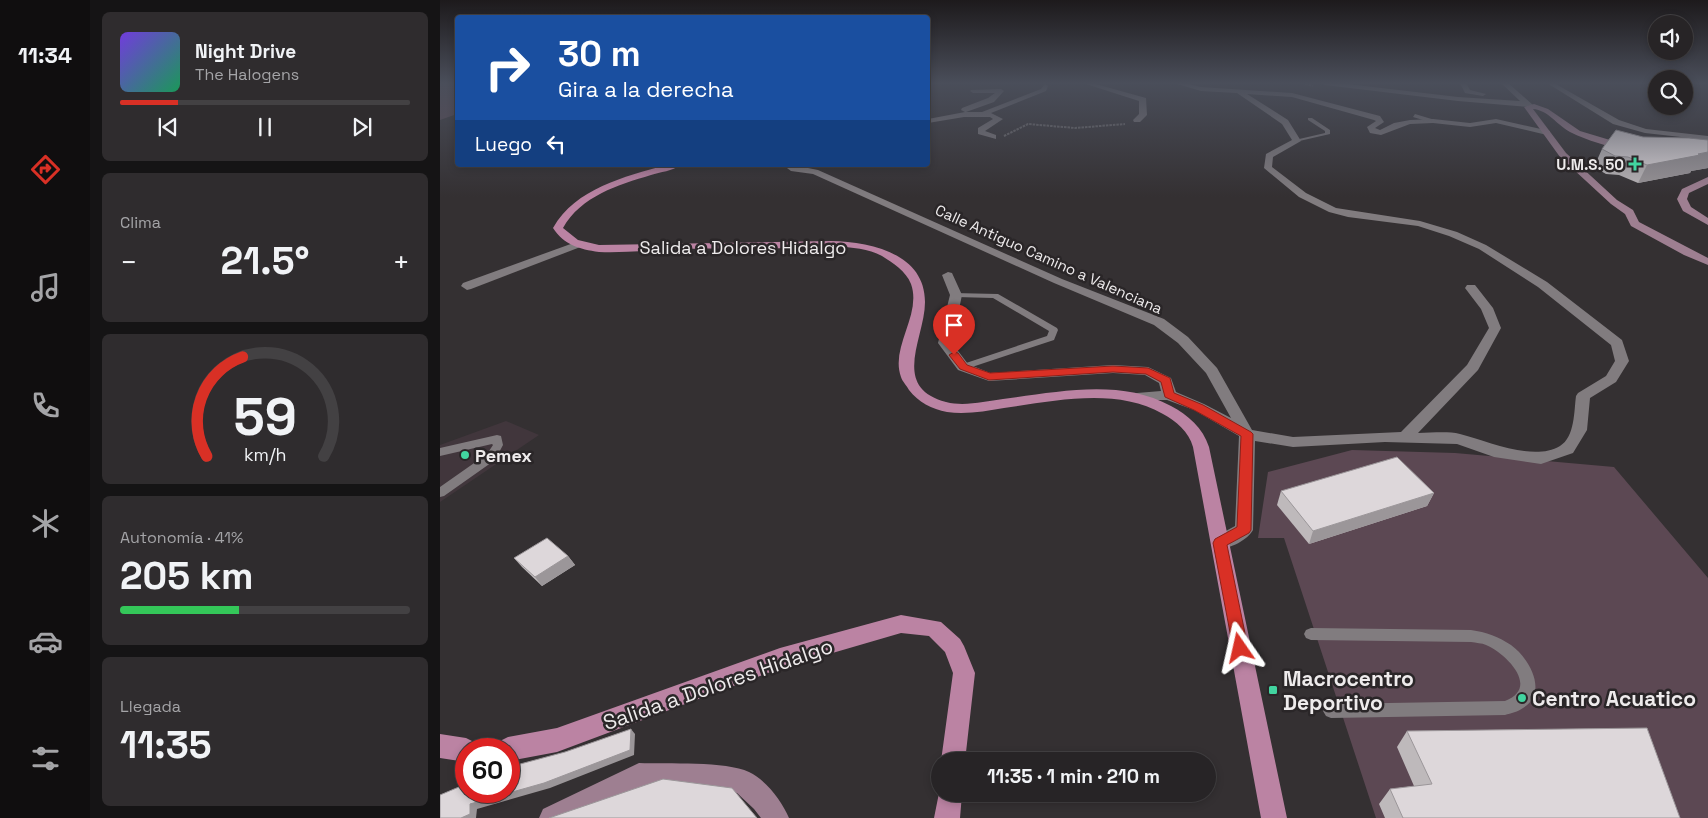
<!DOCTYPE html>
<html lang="es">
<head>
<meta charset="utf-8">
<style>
  :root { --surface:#272426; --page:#2f2c2e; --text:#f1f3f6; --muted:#a4a4a7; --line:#434143; --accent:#d93025 }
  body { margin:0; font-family:"Space Grotesk",sans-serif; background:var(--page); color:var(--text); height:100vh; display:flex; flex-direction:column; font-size:19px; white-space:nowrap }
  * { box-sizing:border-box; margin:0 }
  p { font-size:16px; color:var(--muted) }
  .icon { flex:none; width:28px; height:28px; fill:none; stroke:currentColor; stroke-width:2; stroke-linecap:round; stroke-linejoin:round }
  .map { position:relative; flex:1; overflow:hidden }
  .sheet { display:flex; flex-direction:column; gap:12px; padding:12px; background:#151415; width:350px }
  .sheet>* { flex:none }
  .hud { position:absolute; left:15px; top:15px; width:475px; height:152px; border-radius:5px; box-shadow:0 2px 8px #0003,0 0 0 1px var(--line); background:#1a4fa0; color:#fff; overflow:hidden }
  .controls { position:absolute; left:1208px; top:15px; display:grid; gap:10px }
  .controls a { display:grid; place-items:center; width:45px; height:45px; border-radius:50%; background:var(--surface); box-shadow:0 2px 8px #0003,0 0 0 1px var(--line); font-size:25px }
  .speed { position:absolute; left:15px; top:738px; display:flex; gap:10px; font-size:25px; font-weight:700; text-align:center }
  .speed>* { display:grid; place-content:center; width:65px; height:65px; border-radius:50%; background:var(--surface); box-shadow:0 2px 8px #0003,0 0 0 1px var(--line); line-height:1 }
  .speed .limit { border:8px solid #d22; background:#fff; color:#111 }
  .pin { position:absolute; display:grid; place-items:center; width:42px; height:42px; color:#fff; margin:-51px -21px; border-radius:50% 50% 50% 0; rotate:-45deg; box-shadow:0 0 5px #0007 }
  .pin .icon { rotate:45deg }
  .me { position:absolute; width:55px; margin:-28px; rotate:349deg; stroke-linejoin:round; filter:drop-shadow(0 0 4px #0008) }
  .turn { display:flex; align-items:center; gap:18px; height:105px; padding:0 20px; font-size:22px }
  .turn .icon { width:65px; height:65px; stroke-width:2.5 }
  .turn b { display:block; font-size:35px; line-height:42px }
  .then { display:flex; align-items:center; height:48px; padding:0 20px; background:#0003; gap:10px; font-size:19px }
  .big { font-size:38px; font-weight:800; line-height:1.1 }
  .sheet .widget { flex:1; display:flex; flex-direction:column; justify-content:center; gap:8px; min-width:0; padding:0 18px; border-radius:8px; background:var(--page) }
  .sheet .dial { align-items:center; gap:0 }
  .dial svg { height:130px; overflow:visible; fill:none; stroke:var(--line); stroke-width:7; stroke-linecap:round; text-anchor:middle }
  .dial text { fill:var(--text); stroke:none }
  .song { display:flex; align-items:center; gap:15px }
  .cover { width:60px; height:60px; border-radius:8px; background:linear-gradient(135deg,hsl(260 70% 55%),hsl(150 70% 35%)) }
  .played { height:5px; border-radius:2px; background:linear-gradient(90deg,var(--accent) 20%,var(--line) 20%) }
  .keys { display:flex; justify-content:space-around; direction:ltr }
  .heat { display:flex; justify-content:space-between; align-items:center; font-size:28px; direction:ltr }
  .charge { height:8px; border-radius:4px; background:linear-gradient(90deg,#34c759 41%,var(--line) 0) }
  .trip { position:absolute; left:491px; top:752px; width:285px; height:50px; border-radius:25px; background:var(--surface); box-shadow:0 2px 8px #0003,0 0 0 1px var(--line); font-weight:800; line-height:50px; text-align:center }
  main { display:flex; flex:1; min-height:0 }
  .tab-bar { display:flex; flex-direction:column; width:90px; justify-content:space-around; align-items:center; background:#100e0f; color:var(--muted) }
  .tab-bar .icon { width:35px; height:35px }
  .tab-bar .selected { color:var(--accent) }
  .tab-bar b { font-size:22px; color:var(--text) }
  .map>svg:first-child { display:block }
</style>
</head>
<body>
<main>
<nav class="tab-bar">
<b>11:34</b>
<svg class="icon selected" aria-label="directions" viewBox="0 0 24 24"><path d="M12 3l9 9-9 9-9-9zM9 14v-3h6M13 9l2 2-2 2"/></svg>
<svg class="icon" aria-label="music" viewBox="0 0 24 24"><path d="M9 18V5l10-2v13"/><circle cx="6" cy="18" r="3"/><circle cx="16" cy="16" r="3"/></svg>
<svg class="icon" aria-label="phone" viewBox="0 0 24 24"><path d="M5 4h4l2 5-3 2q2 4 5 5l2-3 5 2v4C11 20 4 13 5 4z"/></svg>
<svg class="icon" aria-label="climate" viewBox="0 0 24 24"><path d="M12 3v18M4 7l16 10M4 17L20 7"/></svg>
<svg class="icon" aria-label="car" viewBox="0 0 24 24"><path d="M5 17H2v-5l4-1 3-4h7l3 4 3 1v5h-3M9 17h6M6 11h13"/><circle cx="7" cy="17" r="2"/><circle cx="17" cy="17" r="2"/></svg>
<svg class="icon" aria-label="filters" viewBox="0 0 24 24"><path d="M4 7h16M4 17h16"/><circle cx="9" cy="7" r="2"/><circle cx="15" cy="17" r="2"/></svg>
</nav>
<section class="sheet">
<div class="widget">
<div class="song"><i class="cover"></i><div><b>Night Drive</b><p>The Halogens</p></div></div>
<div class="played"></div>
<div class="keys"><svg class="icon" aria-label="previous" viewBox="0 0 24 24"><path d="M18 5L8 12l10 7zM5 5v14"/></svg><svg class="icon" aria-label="pause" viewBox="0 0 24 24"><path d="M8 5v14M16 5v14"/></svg><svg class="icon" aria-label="next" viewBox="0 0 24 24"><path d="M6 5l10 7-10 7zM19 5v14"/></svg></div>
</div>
<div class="widget"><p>Clima</p>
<div class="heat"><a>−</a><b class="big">21.5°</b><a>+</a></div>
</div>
<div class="widget dial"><svg viewBox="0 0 100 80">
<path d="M14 69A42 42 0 1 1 86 69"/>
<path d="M14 69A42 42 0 0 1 36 8" stroke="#d93025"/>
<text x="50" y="56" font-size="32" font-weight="700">59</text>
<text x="50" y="72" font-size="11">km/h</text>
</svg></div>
<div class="widget"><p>Autonomía · 41%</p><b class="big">205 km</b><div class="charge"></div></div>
<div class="widget"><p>Llegada</p><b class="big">11:35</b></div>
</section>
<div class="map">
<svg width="1268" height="818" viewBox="0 0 1268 818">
  <rect width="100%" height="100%" fill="#343032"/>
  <!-- built -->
  <path fill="#41363c" d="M 66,421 L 99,435 L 0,502 L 0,445 Z"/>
  <!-- green -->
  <g fill="#5c4853">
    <path d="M 0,83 L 18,83 L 17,114 L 0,120 Z"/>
    <path d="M 912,450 L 1015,453 L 1174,467 L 1268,578 L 1268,818 L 936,818 L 844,538 L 818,538 L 828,472 Z"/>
  </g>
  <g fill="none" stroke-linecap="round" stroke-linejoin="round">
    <!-- path -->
    <g stroke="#716e6f" stroke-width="2" stroke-dasharray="2.5 1" stroke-linecap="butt">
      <path d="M 862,83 L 873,86"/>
      <path d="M 564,136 L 588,124 L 635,128 L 685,124"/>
    </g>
    <!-- lane -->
    <g fill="#817c7f" fill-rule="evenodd">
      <path d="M 975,114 L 995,120 L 996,121 L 993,123 L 973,117 Z"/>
      <path d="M 868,118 L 872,118 L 890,130 L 890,134 L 855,142 L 855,140 L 885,133 L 885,131 L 868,120 Z"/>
      <path d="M 513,293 L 558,294 L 617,328 L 618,330 L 614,340 L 526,369 L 520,369 L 518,367 L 520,365 L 607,336 L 609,331 L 553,298 L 516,297 L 512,295 Z"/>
      <path d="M 57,435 L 61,436 L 63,445 L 55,460 L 4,496 L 0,497 L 0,487 L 47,454 L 53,445 L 52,444 L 0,456 L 0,448 Z"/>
      <path d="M 871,628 L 1031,630 C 1046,632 1059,637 1071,645 C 1089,658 1109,692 1083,708 C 1078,712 1071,713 1065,715 L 891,718 L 886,716 L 883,711 L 886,706 L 891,704 L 1065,701 C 1100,688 1067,654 1046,645 C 1042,643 1036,643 1031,642 L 871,640 L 866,638 L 864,634 L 866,630 Z"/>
    </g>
    <!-- street -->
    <g fill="#817c7f" fill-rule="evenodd">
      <path d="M 643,83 L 652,83 L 706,98 L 707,115 L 700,122 L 694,122 L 693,120 L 699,114 L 699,101 Z"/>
      <path d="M 734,83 L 744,83 L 761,87 L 852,93 L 940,116 L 944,122 L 935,128 L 940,130 L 954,123 L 970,120 L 993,119 L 1030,123 L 1056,119 L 1110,131 L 1110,135 L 1107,135 L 1056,123 L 1030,127 L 993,123 L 970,124 L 941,135 L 930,133 L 927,127 L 936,121 L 934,120 L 852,97 L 807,94 L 848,120 L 861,141 L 833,157 L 832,167 L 866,193 L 896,208 L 980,221 L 1017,232 L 1046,245 L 1107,282 L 1182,340 L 1189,361 L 1176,382 L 1150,398 L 1147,430 L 1133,453 L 1101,464 L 1054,457 L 1017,444 L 945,442 L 853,447 L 815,441 L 813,530 C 807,541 785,552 773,548 L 771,543 L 773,538 L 795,526 L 799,436 L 754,410 L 727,400 L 685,400 L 683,397 L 685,394 L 721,391 L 719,383 L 705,375 L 673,373 L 549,381 L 518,370 L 498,343 L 510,295 L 502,275 L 508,272 L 512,273 L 522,295 L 512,343 L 528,364 L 550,373 L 673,365 L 708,367 L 731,378 L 736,392 L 764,404 L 791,418 L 766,373 L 738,343 L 714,325 L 614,283 L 373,174 L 351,171 L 343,165 L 353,165 L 378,170 L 622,279 L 724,319 L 748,337 L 777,368 L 812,430 L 853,437 L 961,432 L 1027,365 L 1049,328 L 1041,309 L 1025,288 L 1027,285 L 1035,285 L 1053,308 L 1061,328 L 1038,370 L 978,433 C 992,433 1007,431 1020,434 C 1048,441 1093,462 1120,446 C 1135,437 1134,411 1136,396 L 1138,393 L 1166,376 L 1175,361 L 1171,345 L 1098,287 L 1039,249 L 1009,236 L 978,226 L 908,217 L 889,212 L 859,197 L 824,168 L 826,154 L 852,140 L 842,124 L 797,93 L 761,91 Z"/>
      <path d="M 882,83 L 899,83 L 1018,97 L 1080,101 L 1061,83 L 1068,83 L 1093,105 L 1089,107 L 1018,101 L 885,85 Z"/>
      <path d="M 1020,83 L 1026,83 L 1030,90 L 1046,94 L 1043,96 L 1025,93 Z"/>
      <path d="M 1107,83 L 1114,83 L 1179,120 L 1206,129 L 1268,136 L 1268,140 L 1205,133 L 1173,124 Z"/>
      <path d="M 605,84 L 608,86 L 606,91 L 551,113 L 563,119 L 545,131 L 556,135 L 556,139 L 538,134 L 538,128 L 553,119 L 550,117 L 524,117 L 488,123 L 488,119 L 525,112 L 521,110 L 522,108 L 548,98 L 555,93 L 533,93 L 530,91 L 531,90 L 561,89 L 564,91 L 554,102 L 526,112 L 542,112 L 601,89 Z"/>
      <path d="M 139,241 L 143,242 L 144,244 L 143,246 L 31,289 L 27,290 L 21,286 L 23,283 Z"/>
    </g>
    <!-- secondary -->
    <g fill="#9e7f91" fill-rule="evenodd">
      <path d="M 1094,104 L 1108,109 L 1140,131 L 1190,146 L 1191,148 L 1187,151 C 1168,146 1148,141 1130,132 C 1117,125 1108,110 1093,109 L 1126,153 L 1177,200 L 1193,210 L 1199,222 L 1268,258 L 1268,265 L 1244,255 L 1191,226 L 1185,214 L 1171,204 L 1120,157 L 1084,107 Z"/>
      <path d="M 1268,177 L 1268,184 L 1249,193 L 1247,199 L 1251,207 L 1268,218 L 1268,225 L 1243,211 L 1237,199 L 1242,189 Z"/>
      <path d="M 199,763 C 227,764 286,761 309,772 C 326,780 342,801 349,818 L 321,818 L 314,809 L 297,793 L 269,789 L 200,787 L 139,818 L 99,818 L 103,809 Z"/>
    </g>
    <!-- primary -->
    <g fill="#bb83a3" fill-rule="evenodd">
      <path d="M 226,165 L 240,165 C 233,171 220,172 211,175 C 178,185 141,196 123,228 L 138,240 L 159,245 L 391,241 C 430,242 485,253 485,302 C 485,338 450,387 506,402 C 525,407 545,401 563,399 C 618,392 680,378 731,406 C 748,415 763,428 769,447 L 847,818 L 821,818 L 753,447 C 749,432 736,421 723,414 C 675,387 616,401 564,408 C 545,411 526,415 507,412 C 492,409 478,402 469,390 C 467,386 462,381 461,377 C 450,347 482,315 471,284 C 466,271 453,263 442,256 C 418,243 385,248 359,248 C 319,249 279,248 238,249 C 212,250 186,253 159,252 C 139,249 124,245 113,228 C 136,188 184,177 226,165 Z"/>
      <path d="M 461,615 L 501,622 L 520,639 L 524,646 L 535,673 L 525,761 L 501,761 L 513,673 L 505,652 L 489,636 L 461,633 L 341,668 L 117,752 L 69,761 L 69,749 L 56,749 L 60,741 L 68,737 L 117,728 L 340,648 Z"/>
      <path d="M 0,734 L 26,738 L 34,742 L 37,749 L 26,749 L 26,762 L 0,758 Z"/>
      <path d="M 500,788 L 500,794 L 522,794 L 520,818 L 494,818 Z"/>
    </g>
  </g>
  <!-- wall -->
  <g fill="#beb9bb">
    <path d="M 1203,137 L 1268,140 L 1268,168 L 1251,171 L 1250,173 L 1198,183 L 1179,175 L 1166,174 L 1154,167 L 1162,149 Z"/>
    <path d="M 841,491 L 994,493 L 987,506 L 869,544 L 837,505 Z"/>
    <path d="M 128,556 L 135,565 L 102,586 L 82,567 L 74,558 Z"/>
    <path d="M 967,731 L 1240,818 L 945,818 L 939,804 L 950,789 L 974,786 L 957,747 Z"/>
  </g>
  <!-- shaded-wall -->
  <g fill="#9b9699">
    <path d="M 1268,152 L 1268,168 L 1251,171 L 1250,173 L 1198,183 L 1207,165 Z"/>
    <path d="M 994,493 L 987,506 L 869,544 L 873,531 Z"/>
    <path d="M 128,556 L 135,565 L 102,586 L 95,577 Z"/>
    <path d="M 191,729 L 195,734 L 194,755 L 110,788 L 37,809 L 36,818 L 21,818 L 30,804 Z"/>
  </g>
  <!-- building -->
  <g fill="#ddd7da" stroke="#9b9699">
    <path d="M 1176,130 L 1203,137 L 1249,138 L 1268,140 L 1268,152 L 1258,154 L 1260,155 L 1207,165 L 1188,157 L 1175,156 L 1162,149 Z"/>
    <path d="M 957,457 L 994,493 L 873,531 L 841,491 Z"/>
    <path d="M 107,538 L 128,556 L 95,577 L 74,558 Z"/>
    <path d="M 1207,728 L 1240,818 L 963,818 L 950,789 L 992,784 L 967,731 Z"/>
    <path d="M 191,729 L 190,750 L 104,783 L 30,804 L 30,814 L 21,818 L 0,818 L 0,795 L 26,784 L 26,791 L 69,791 L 69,767 L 125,752 Z"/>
    <path d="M 223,779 L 292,788 L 317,818 L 109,818 Z"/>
  </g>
  <!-- sky -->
  <linearGradient id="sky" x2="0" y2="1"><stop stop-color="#1d1a1c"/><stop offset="0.42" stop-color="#4a4e5a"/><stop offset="1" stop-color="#4a4e5a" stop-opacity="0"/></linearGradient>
  <rect width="1268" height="197" fill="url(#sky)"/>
  <!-- route -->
  <path fill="#d93025" stroke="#8d1f18" d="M 514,352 L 518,353 L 527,365 L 550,373 L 673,366 L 708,368 L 730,378 L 734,393 L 763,405 L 811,432 L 813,434 L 811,530 L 809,533 L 787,545 L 808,648 L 806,653 L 800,655 L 795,653 L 793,648 L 773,543 L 775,539 L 797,527 L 801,436 L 754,410 L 725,397 L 721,382 L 706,374 L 673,372 L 549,380 L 520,369 L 509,355 Z"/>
  <!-- markers -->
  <g fill="#42d4a0" stroke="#2a2628" stroke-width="2">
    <path d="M1192.5 156.5h5v5h5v5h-5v5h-5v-5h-5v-5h5z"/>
    <circle cx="25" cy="455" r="5"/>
    <rect x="828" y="685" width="10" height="10" rx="2.5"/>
    <circle cx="1082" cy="698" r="5"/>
  </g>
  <g text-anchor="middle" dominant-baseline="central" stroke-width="5" stroke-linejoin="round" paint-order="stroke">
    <!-- far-poi labels -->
    <g font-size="15" font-weight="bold" fill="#eeebec" stroke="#2a2628" text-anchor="end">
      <text x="1184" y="164">U.M.S. 50</text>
    </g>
    <!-- far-street labels -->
    <g font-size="15" fill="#eeebec" stroke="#2a2628">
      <text transform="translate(609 259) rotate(24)">Calle Antiguo Camino a Valenciana</text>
    </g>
    <!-- street labels -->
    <g font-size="18" fill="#eeebec" stroke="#2a2628">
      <text x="303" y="247">Salida a Dolores Hidalgo</text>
    </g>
    <!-- poi labels -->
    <g font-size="18" font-weight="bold" fill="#eeebec" stroke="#2a2628" text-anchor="start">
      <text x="35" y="455">Pemex</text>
    </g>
    <!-- near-poi labels -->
    <g font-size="21" font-weight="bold" fill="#eeebec" stroke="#2a2628" text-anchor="start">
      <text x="843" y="678">Macrocentro<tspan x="843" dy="24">Deportivo</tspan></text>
      <text x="1092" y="698">Centro Acuatico</text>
    </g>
    <!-- near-street labels -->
    <g font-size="21" fill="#eeebec" stroke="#2a2628">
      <text transform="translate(278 684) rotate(-19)">Salida a Dolores Hidalgo</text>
    </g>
  </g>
</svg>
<div class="controls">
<a><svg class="icon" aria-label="sound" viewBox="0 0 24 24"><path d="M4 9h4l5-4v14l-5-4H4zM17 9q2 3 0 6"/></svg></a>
<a><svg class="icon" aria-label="search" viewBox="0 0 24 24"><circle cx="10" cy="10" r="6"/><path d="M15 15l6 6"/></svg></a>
</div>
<div class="speed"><div class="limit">60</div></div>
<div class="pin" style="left:514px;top:355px;background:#d93025"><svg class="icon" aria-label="arrive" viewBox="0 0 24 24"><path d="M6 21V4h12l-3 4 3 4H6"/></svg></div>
<svg class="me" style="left:800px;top:648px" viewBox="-20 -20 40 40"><path d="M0-17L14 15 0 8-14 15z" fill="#d93025" stroke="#fff" stroke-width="4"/></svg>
<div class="trip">11:35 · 1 min · 210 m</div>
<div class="hud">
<div class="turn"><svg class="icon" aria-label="right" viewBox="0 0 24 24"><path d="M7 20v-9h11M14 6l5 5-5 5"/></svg><div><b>30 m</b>Gira a la derecha</div></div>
<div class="then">Luego<svg class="icon" aria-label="left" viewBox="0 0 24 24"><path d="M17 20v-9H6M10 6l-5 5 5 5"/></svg></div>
</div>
</div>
</main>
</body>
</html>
